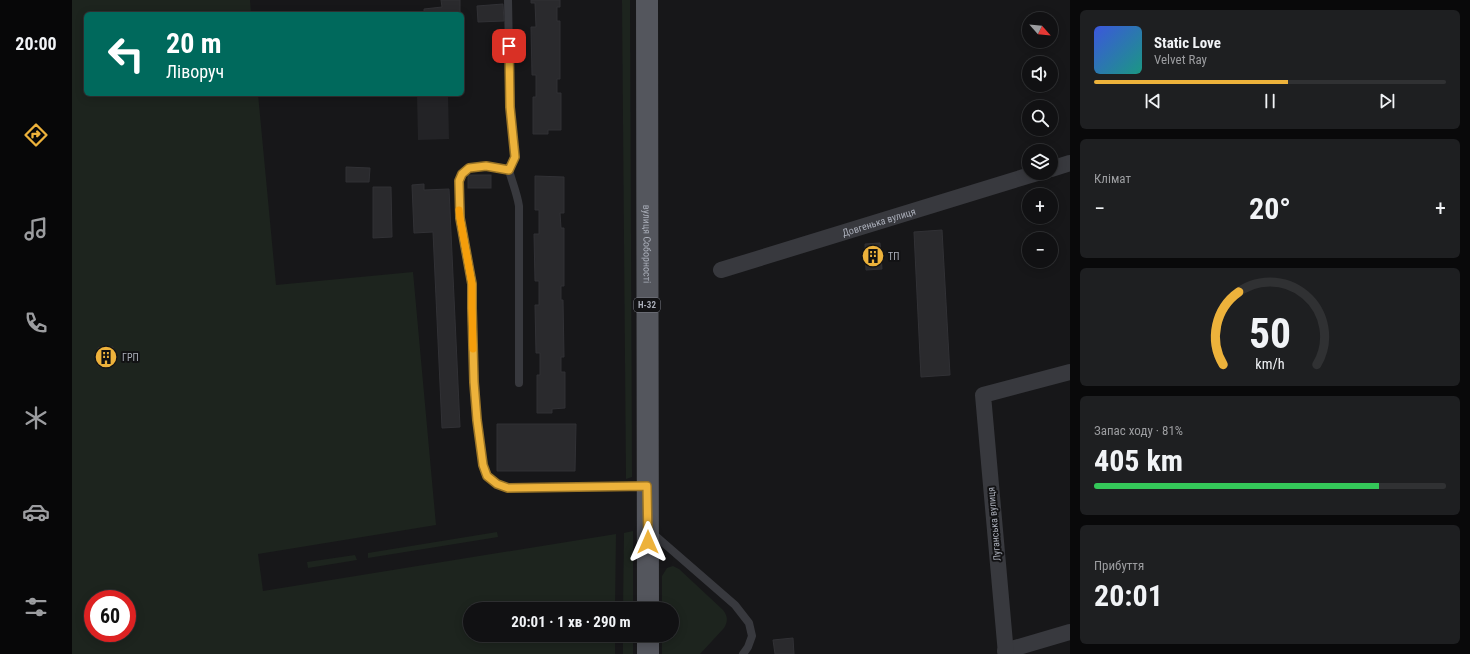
<!DOCTYPE html>
<html lang="uk">
<head>
<meta charset="utf-8">
<style>
  :root { --surface:#111113; --page:#1e1f21; --text:#f1f3f6; --muted:#9c9da0; --line:#303133; --accent:#edb23b }
  body { margin:0; font-family:"Roboto Condensed",sans-serif; background:var(--page); color:var(--text); height:100vh; display:flex; flex-direction:column; font-size:15px; white-space:nowrap }
  * { box-sizing:border-box; margin:0 }
  p { font-size:13px; color:var(--muted) }
  .icon { flex:none; width:22px; height:22px; fill:none; stroke:currentColor; stroke-width:2; stroke-linecap:round; stroke-linejoin:round }
  .map { position:relative; flex:1; overflow:hidden }
  .panel { display:flex; flex-direction:column; gap:10px; padding:10px; background:#09090a; width:400px }
  .panel>* { flex:none }
  .hud { position:absolute; left:12px; top:12px; width:380px; height:84px; border-radius:6px; box-shadow:0 2px 10px #0003,0 0 0 1px var(--line); background:#00695c; color:#fff; overflow:hidden }
  .needle { width:26px; rotate:117deg }
  .tools { position:absolute; left:950px; top:12px; display:grid; gap:8px }
  .tools a { display:grid; place-items:center; width:36px; height:36px; border-radius:50%; background:var(--surface); box-shadow:0 2px 10px #0003,0 0 0 1px var(--line); font-size:20px }
  .speed { position:absolute; left:12px; top:590px; display:flex; gap:8px; font-size:20px; font-weight:700; text-align:center }
  .speed>* { display:grid; place-content:center; width:52px; height:52px; border-radius:50%; background:var(--surface); box-shadow:0 2px 10px #0003,0 0 0 1px var(--line); line-height:1 }
  .speed .limit { border:6px solid #d22; background:#fff; color:#111 }
  .pin { position:absolute; display:grid; place-items:center; width:34px; height:34px; color:#fff; margin:-17px; border-radius:8px; box-shadow:0 2px 6px #0006 }
  .me { position:absolute; width:44px; margin:-22px; rotate:0deg; stroke-linejoin:round; filter:drop-shadow(0 0 3px #0008) }
  .turn { display:flex; align-items:center; gap:14px; height:84px; padding:0 16px; font-size:18px }
  .turn .icon { width:52px; height:52px; stroke-width:2.5 }
  .turn b { display:block; font-size:28px; line-height:34px }
  .big { font-size:30px; font-weight:700; line-height:1.1 }
  .panel .widget { flex:1; display:flex; flex-direction:column; justify-content:center; gap:6px; min-width:0; padding:0 14px; border-radius:6px; background:var(--page) }
  .panel .dial { align-items:center; gap:0 }
  .dial svg { height:104px; overflow:visible; fill:none; stroke:var(--line); stroke-width:7; stroke-linecap:round; text-anchor:middle }
  .dial text { fill:var(--text); stroke:none }
  .song { display:flex; align-items:center; gap:12px }
  .cover { width:48px; height:48px; border-radius:6px; background:linear-gradient(135deg,hsl(230 70% 55%),hsl(170 70% 35%)) }
  .played { height:4px; border-radius:2px; background:linear-gradient(90deg,var(--accent) 55%,var(--line) 55%) }
  .keys { display:flex; justify-content:space-around; direction:ltr }
  .heat { display:flex; justify-content:space-between; align-items:center; font-size:22px; direction:ltr }
  .charge { height:6px; border-radius:3px; background:linear-gradient(90deg,#34c759 81%,var(--line) 0) }
  .trip { position:absolute; left:391px; top:602px; width:216px; height:40px; border-radius:20px; background:var(--surface); box-shadow:0 2px 10px #0003,0 0 0 1px var(--line); font-weight:700; line-height:40px; text-align:center }
  main { display:flex; flex:1; min-height:0 }
  .dock { display:flex; flex-direction:column; width:72px; justify-content:space-around; align-items:center; background:#070708; color:var(--muted) }
  .dock .icon { width:28px; height:28px }
  .dock .on { color:var(--accent) }
  .dock b { font-size:18px; color:var(--text) }
  .map>svg:first-child { display:block }
</style>
</head>
<body>
<main>
<nav class="dock">
<b>20:00</b>
<svg class="icon on" aria-label="directions" viewBox="0 0 24 24"><path d="M12 3l9 9-9 9-9-9zM9 14v-3h6M13 9l2 2-2 2"/></svg>
<svg class="icon" aria-label="music" viewBox="0 0 24 24"><path d="M9 18V5l10-2v13"/><circle cx="6" cy="18" r="3"/><circle cx="16" cy="16" r="3"/></svg>
<svg class="icon" aria-label="phone" viewBox="0 0 24 24"><path d="M5 4h4l2 5-3 2q2 4 5 5l2-3 5 2v4C11 20 4 13 5 4z"/></svg>
<svg class="icon" aria-label="climate" viewBox="0 0 24 24"><path d="M12 3v18M4 7l16 10M4 17L20 7"/></svg>
<svg class="icon" aria-label="car" viewBox="0 0 24 24"><path d="M5 17H2v-5l4-1 3-4h7l3 4 3 1v5h-3M9 17h6M6 11h13"/><circle cx="7" cy="17" r="2"/><circle cx="17" cy="17" r="2"/></svg>
<svg class="icon" aria-label="filters" viewBox="0 0 24 24"><path d="M4 7h16M4 17h16"/><circle cx="9" cy="7" r="2"/><circle cx="15" cy="17" r="2"/></svg>
</nav>
<div class="map">
<svg width="998" height="654" viewBox="0 0 998 654">
  <rect width="100%" height="100%" fill="#171719"/>
  <!-- built -->
  <path fill="#232326" d="M 345,94 L 376,94 L 377,139 L 346,140 Z"/>
  <!-- green -->
  <g fill="#1d241e" fill-rule="evenodd">
    <path d="M 0,0 L 178,0 L 179,14 L 14,14 L 14,94 L 186,94 L 204,285 L 341,272 L 364,525 L 186,554 L 191,591 L 544,534 L 543,609 L 398,609 L 398,635 L 543,635 L 543,654 L 0,654 ZM 21,599 L 55,599 L 55,633 L 21,633 Z"/>
    <path d="M 550,0 L 558,0 L 560,477 L 554,479 Z"/>
    <path d="M 561,531 L 561,609 L 551,609 L 552,533 Z"/>
    <path d="M 425,532 L 426,537 L 296,558 L 296,553 Z"/>
    <path d="M 283,555 L 285,560 L 236,568 L 235,562 Z"/>
    <path d="M 601,566 L 607,569 L 651,610 C 656,616 656,622 652,628 L 628,654 L 590,654 L 590,635 L 600,635 L 600,609 L 590,609 L 590,576 L 595,568 Z"/>
    <rect x="551" y="635" width="10" height="19"/>
  </g>
  <!-- building -->
  <g fill="#2a2a2d" stroke="#313135">
    <path d="M 369,0 L 388,0 L 388,14 L 352,14 L 352,9 L 370,7 Z"/>
    <path d="M 459,0 L 488,0 L 488,7 L 485,7 L 485,21 L 488,21 L 488,79 L 485,79 L 485,93 L 489,93 L 489,130 L 476,130 L 476,134 L 461,134 L 461,97 L 464,97 L 464,75 L 460,75 L 459,27 L 464,27 L 463,3 L 459,3 Z"/>
    <path d="M 431,4 L 432,21 L 406,22 L 405,6 Z"/>
    <path d="M 274,167 L 298,168 L 297,182 L 274,182 Z"/>
    <rect x="396" y="175" width="23" height="13"/>
    <path d="M 463,176 L 492,177 L 492,213 L 488,213 L 489,228 L 492,228 L 492,286 L 489,286 L 489,300 L 491,300 L 492,357 L 489,357 L 489,372 L 493,372 L 493,408 L 480,409 L 480,413 L 465,413 L 465,375 L 468,375 L 468,353 L 464,353 L 463,305 L 467,305 L 467,281 L 463,281 L 462,234 L 467,234 L 467,210 L 463,210 Z"/>
    <path d="M 352,184 L 352,190 L 377,189 L 388,427 L 370,428 L 361,232 L 342,233 L 340,185 Z"/>
    <path d="M 301,187 L 319,187 L 320,237 L 301,238 Z"/>
    <path d="M 870,230 L 878,375 L 849,377 L 842,232 Z"/>
    <path d="M 808,243 L 810,269 L 794,270 L 793,244 Z"/>
    <path d="M 41,347 L 41,366 L 26,366 L 26,348 Z"/>
    <path d="M 425,424 L 504,424 L 503,471 L 425,471 Z"/>
    <path d="M 721,638 L 722,654 L 703,654 L 701,640 Z"/>
  </g>
  <g fill="none" stroke-linecap="round" stroke-linejoin="round">
    <!-- service -->
    <g stroke="#38393e" stroke-width="8">
      <path d="M 436,0 L 438,107 L 443,157 L 437,170 C 440,182 445,193 447,206 L 447,383"/>
      <path d="M 437,170 L 413,166 L 397,168 L 390,174 L 387,181 L 388,218 L 400,284 L 400,308 L 402,369 L 405,420 L 411,465 L 415,476 L 425,484 L 436,488 L 574,486"/>
      <path d="M 579,532 L 663,605 L 677,623 L 680,636 L 676,647 L 671,654"/>
    </g>
    <!-- minor -->
    <g stroke="#38393e" stroke-width="16">
      <path d="M 979,169 L 998,163"/>
      <path id="s1" d="M 649,270 L 965,173"/>
      <path d="M 933,651 L 998,632"/>
      <path d="M 934,654 L 911,395 L 998,372"/>
    </g>
    <!-- primary -->
    <g stroke="#54565d" stroke-width="22">
      <path id="s2" d="M 575,0 L 576,609"/>
      <path d="M 576,635 L 576,654"/>
    </g>
  </g>
  <g fill="none" stroke-linecap="round" stroke-linejoin="round">
    <!-- route casing -->
    <g stroke="#9a7426" stroke-width="10">
      <path id="route" d="M 437,46 L 438,107 L 443,157 L 437,170 L 414,166 L 397,168 L 390,174 L 387,181 L 388,218 L 400,284 L 400,308 L 402,382 L 405,420 L 411,465 L 415,476 L 425,484 L 436,488 L 575,486 L 576,542"/>
    </g>
    <!-- route -->
    <use href="#route" stroke="#edb23b" stroke-width="7"/>
    <!-- slow -->
    <path stroke="#f59e0b" stroke-width="7" d="M 387,210 L 388,218 L 400,284 L 400,308 L 401,349"/>
  </g>
  <!-- icons -->
  <defs>
    <g id="building-disc" transform="scale(1.15)"><circle r="9.5" fill="#edb23b" stroke="#121214"/><path d="M-4-6H4V6H1V3H-1V6H-4ZM-2.5-4.3h1.7v1.8h-1.7ZM.8-4.3h1.7v1.8H.8ZM-2.5-1h1.7V.8h-1.7ZM.8-1h1.7V.8H.8Z" fill="#111"/></g>
  </defs>
  <g fill-rule="evenodd">
    <use href="#building-disc" x="801" y="256"/>
    <use href="#building-disc" x="34" y="357"/>
  </g>
  <g text-anchor="middle" dominant-baseline="central" stroke-width="4" stroke-linejoin="round" paint-order="stroke">
    <!-- shield labels -->
    <rect fill="#121214" stroke="#7c7f88" stroke-width="1" x="562" y="298" width="26" height="14" rx="3"/>
    <g font-size="9" font-weight="bold" fill="#aaaeb9">
      <text x="575" y="305">Н-32</text>
    </g>
    <!-- street labels -->
    <g font-size="10" fill="#aaaeb9" stroke="#121214">
      <text stroke="none"><textPath href="#s1" startOffset="165">Довгенька вулиця</textPath></text>
      <text stroke="none"><textPath href="#s2" startOffset="244">вулиця Соборності</textPath></text>
      <text transform="translate(922 524) rotate(-95)">Луганська вулиця</text>
    </g>
    <!-- poi labels -->
    <g font-size="10" fill="#aaaeb9" stroke="#121214" text-anchor="start">
      <text x="816" y="256">ТП</text>
      <text x="50" y="357">ГРП</text>
    </g>
  </g>
</svg>
<div class="tools">
<a><svg class="needle" viewBox="-14 -14 28 28"><path d="M0-13l5 13h-10z" fill="#e53935"/><path d="M0 13l5-13h-10z" fill="#9c9da0"/></svg></a>
<a><svg class="icon" aria-label="sound" viewBox="0 0 24 24"><path d="M4 9h4l5-4v14l-5-4H4zM17 9q2 3 0 6"/></svg></a>
<a><svg class="icon" aria-label="search" viewBox="0 0 24 24"><circle cx="10" cy="10" r="6"/><path d="M15 15l6 6"/></svg></a>
<a><svg class="icon" aria-label="layers" viewBox="0 0 24 24"><path d="M12 4l9 5-9 5-9-5zM3 14l9 5 9-5"/></svg></a>
<a>+</a>
<a>−</a>
</div>
<div class="speed"><div class="limit">60</div></div>
<div class="pin" style="left:437px;top:46px;background:#d93025"><svg class="icon" aria-label="arrive" viewBox="0 0 24 24"><path d="M6 21V4h12l-3 4 3 4H6"/></svg></div>
<svg class="me" style="left:576px;top:542px" viewBox="-20 -20 40 40"><path d="M0-17L14 15 0 8-14 15z" fill="#edb23b" stroke="#fff" stroke-width="4"/></svg>
<div class="trip">20:01 · 1 хв · 290 m</div>
<div class="hud">
<div class="turn"><svg class="icon" aria-label="left" viewBox="0 0 24 24"><path d="M17 20v-9H6M10 6l-5 5 5 5"/></svg><div><b>20 m</b>Ліворуч</div></div>
</div>
</div>
<section class="panel">
<div class="widget">
<div class="song"><i class="cover"></i><div><b>Static Love</b><p>Velvet Ray</p></div></div>
<div class="played"></div>
<div class="keys"><svg class="icon" aria-label="previous" viewBox="0 0 24 24"><path d="M18 5L8 12l10 7zM5 5v14"/></svg><svg class="icon" aria-label="pause" viewBox="0 0 24 24"><path d="M8 5v14M16 5v14"/></svg><svg class="icon" aria-label="next" viewBox="0 0 24 24"><path d="M6 5l10 7-10 7zM19 5v14"/></svg></div>
</div>
<div class="widget"><p>Клімат</p>
<div class="heat"><a>−</a><b class="big">20°</b><a>+</a></div>
</div>
<div class="widget dial"><svg viewBox="0 0 100 80">
<path d="M14 69A42 42 0 1 1 86 69"/>
<path d="M14 69A42 42 0 0 1 26 13" stroke="#edb23b"/>
<text x="50" y="56" font-size="32" font-weight="700">50</text>
<text x="50" y="72" font-size="11">km/h</text>
</svg></div>
<div class="widget"><p>Запас ходу · 81%</p><b class="big">405 km</b><div class="charge"></div></div>
<div class="widget"><p>Прибуття</p><b class="big">20:01</b></div>
</section>
</main>
</body>
</html>
